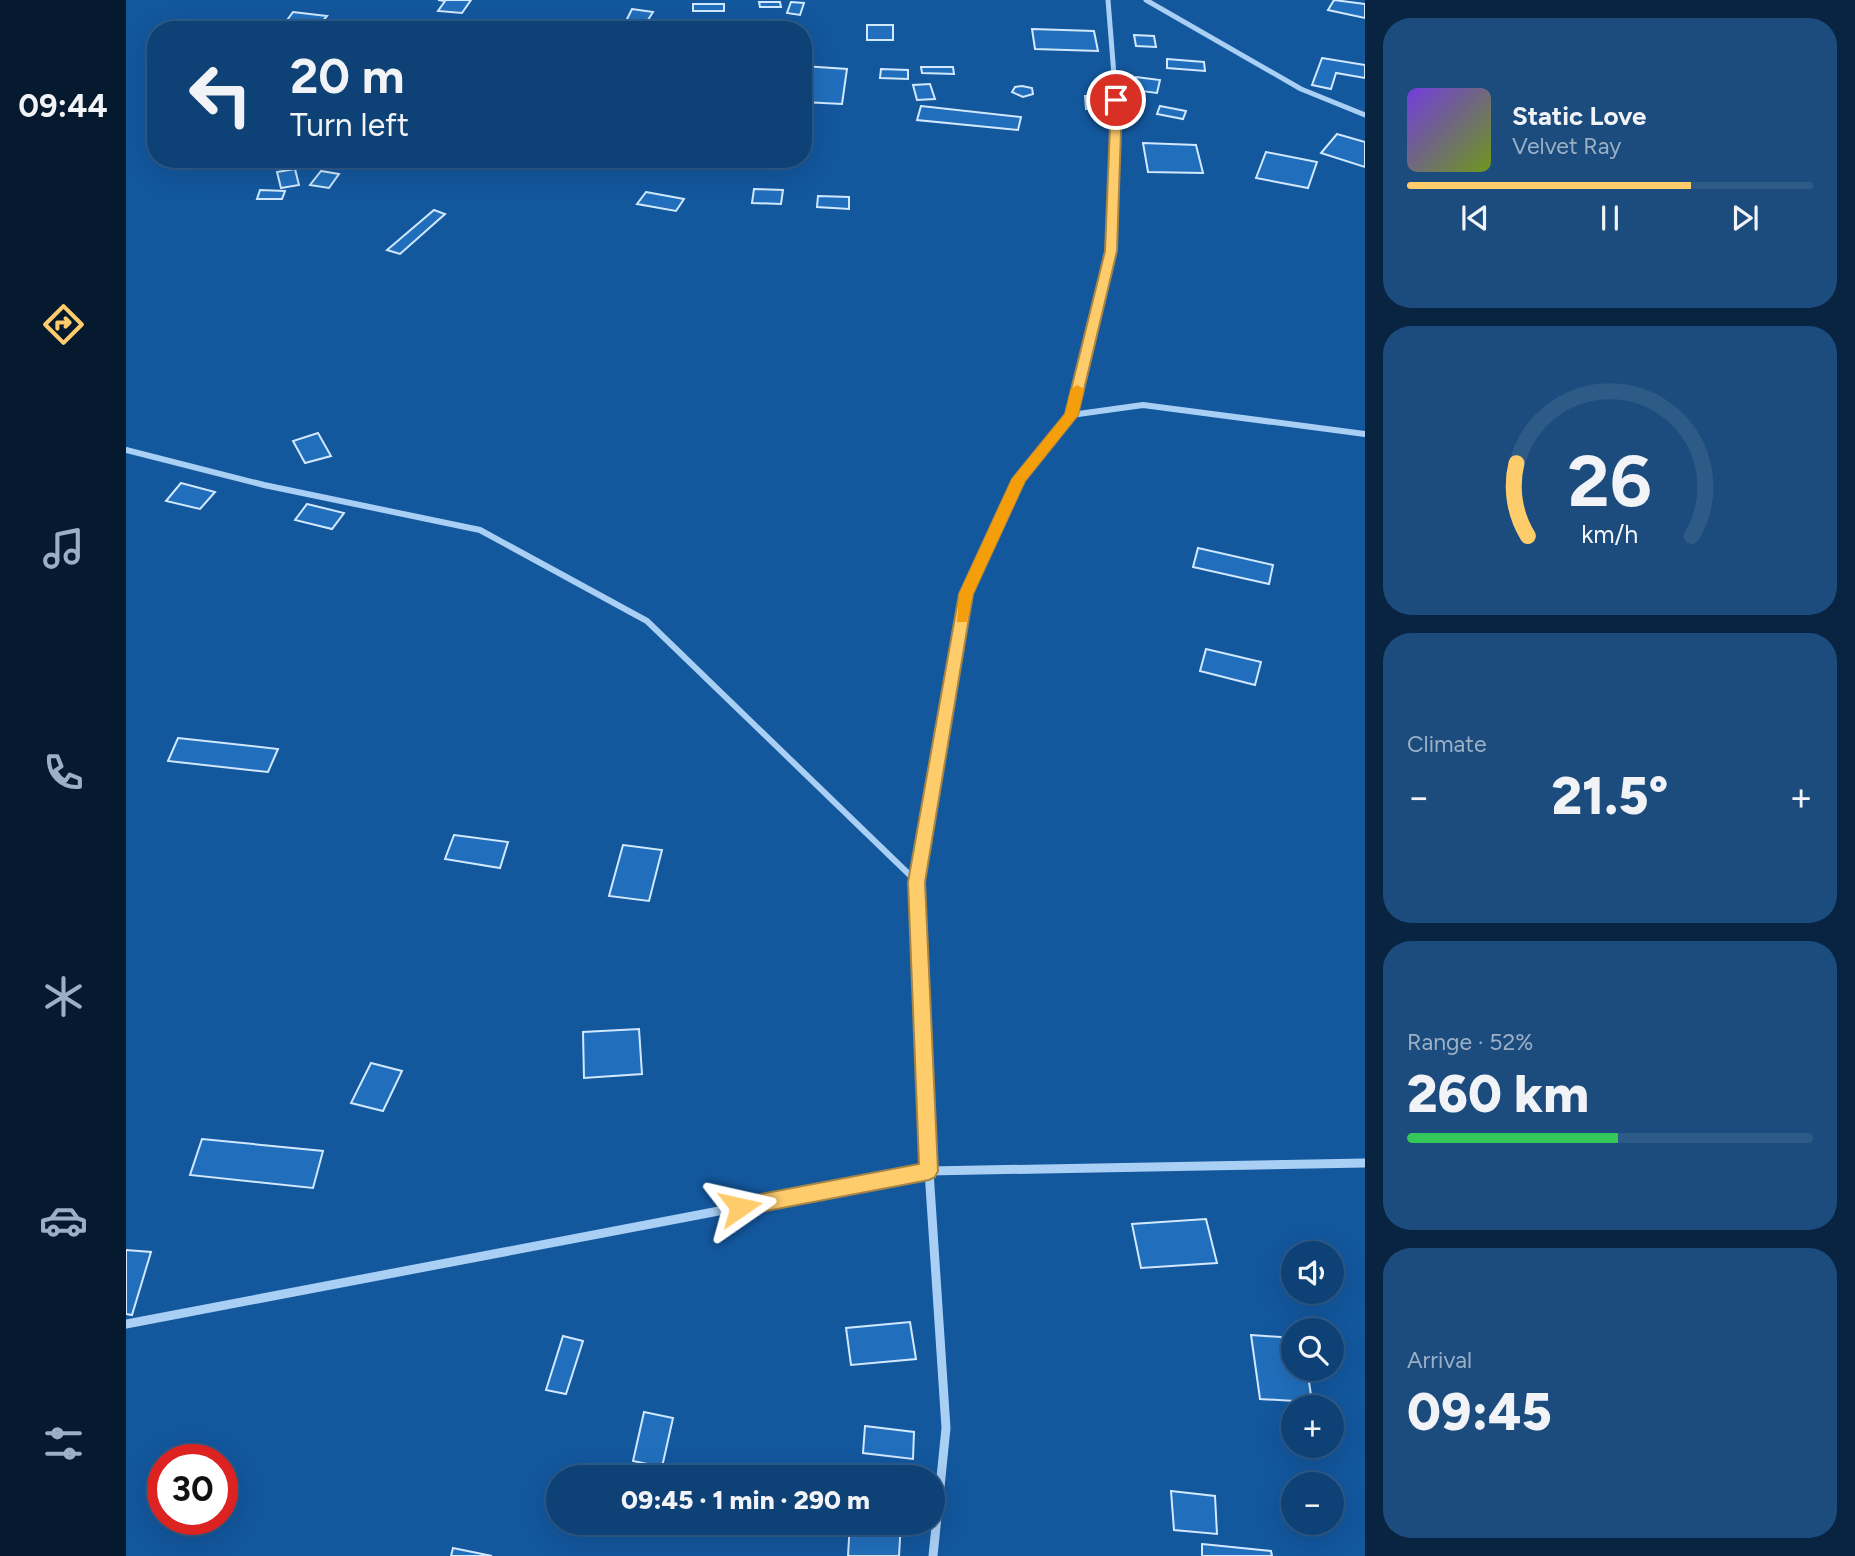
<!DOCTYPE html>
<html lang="en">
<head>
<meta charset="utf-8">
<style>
  :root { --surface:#0e4176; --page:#1c4c7e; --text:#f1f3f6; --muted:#9bafc5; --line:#2e5a88; --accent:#ffcc6c }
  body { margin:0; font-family:Figtree,sans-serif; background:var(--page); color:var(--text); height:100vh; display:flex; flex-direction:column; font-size:26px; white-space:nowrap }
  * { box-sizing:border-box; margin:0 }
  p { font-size:23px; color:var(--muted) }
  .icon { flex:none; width:38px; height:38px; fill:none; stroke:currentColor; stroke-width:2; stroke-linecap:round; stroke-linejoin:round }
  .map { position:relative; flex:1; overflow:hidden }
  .drawer { display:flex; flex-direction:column; gap:18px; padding:18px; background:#082441; width:490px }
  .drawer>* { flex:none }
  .top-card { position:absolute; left:21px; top:21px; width:665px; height:147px; border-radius:28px; box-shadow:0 7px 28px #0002,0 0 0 2px var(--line); background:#0e4176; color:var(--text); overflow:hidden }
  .controls { position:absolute; left:1155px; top:1241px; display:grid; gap:14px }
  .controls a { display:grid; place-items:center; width:63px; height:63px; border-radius:50%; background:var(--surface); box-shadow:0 7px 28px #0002,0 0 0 2px var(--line); font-size:35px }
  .speed { position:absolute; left:21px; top:1444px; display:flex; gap:14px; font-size:35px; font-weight:700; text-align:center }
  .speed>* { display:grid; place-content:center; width:91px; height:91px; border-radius:50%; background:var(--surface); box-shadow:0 7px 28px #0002,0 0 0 2px var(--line); line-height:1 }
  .speed .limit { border:10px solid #d22; background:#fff; color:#111 }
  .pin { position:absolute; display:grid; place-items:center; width:60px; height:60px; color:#fff; margin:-30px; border:4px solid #fff; border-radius:50%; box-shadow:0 2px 7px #0007 }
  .me { position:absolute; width:77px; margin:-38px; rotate:79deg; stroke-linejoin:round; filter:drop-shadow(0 0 5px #0008) }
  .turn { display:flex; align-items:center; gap:24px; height:147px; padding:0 28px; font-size:32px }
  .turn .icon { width:91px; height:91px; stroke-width:2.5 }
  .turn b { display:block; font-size:49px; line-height:60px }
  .big { font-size:52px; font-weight:800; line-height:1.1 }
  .drawer .widget { flex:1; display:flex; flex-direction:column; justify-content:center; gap:10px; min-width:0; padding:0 24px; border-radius:28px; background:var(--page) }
  .drawer .dial { align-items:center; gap:0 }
  .dial svg { height:182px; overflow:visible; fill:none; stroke:var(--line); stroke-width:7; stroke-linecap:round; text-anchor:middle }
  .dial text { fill:var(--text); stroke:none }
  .song { display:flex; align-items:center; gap:21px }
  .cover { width:84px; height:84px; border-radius:10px; background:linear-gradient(135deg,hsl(260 70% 55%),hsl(80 70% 35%)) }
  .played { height:7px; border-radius:4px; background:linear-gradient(90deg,var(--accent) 70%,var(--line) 70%) }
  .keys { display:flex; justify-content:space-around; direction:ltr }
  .heat { display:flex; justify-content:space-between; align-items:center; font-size:38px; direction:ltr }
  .charge { height:10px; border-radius:5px; background:linear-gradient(90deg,#34c759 52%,var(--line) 0) }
  .trip { position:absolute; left:420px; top:1465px; width:399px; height:70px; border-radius:35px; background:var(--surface); box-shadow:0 7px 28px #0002,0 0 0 2px var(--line); font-weight:800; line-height:70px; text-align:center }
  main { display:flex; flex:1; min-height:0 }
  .tab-bar { display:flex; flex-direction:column; width:126px; justify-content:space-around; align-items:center; background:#061a2f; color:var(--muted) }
  .tab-bar .icon { width:49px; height:49px }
  .tab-bar .active { color:var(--accent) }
  .tab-bar b { font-size:32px; color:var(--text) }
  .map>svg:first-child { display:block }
</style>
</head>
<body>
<main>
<nav class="tab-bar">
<b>09:44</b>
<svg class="icon active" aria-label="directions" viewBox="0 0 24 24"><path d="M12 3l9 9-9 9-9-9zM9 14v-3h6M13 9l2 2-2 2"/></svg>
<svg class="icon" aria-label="music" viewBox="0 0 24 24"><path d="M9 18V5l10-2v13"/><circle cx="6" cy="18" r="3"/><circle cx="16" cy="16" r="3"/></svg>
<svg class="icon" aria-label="phone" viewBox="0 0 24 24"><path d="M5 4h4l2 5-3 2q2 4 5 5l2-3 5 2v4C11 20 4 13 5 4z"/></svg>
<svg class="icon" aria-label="climate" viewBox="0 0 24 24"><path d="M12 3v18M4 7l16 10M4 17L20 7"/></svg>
<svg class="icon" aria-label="car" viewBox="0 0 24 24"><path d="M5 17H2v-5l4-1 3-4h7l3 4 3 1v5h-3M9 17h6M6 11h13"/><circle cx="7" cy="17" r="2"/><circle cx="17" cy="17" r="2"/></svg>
<svg class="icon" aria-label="filters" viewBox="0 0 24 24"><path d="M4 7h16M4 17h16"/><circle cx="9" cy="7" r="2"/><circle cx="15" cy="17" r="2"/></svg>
</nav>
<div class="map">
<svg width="1239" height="1556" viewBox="0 0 1239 1556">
  <rect width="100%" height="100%" fill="#13579d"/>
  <!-- building -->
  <g fill="#216fbc" stroke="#d1e8fe" stroke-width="2">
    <path d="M 312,0 L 345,0 L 336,13 L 312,11 L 319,1 Z"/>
    <path d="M 1208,0 L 1239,4 L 1239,18 L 1202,10 Z"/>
    <path d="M 633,2 L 654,2 L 655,7 L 634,7 Z"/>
    <path d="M 665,2 L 678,3 L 674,15 L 661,13 Z"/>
    <rect x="567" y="4" width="31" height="7"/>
    <path d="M 506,9 L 527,12 L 520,23 L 500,21 Z"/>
    <path d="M 167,12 L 201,16 L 192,27 L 159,23 Z"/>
    <rect x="741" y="25" width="26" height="15"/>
    <path d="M 906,29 L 968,31 L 972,51 L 909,49 Z"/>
    <path d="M 1008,35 L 1028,36 L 1030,47 L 1010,46 Z"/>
    <path d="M 1196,58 L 1239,65 L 1239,78 L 1210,73 L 1205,89 L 1186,85 Z"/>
    <path d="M 1041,59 L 1078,62 L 1079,71 L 1041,68 Z"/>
    <path d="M 677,66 L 721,69 L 716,104 L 677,102 Z"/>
    <path d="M 795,67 L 827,67 L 828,74 L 796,73 Z"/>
    <path d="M 755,69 L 782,70 L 782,79 L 754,78 Z"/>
    <path d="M 1010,77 L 1034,80 L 1031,93 L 1007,90 Z"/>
    <path d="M 804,84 L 809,99 L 791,100 L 787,85 Z"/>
    <path d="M 896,86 L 906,88 L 907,94 L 897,97 L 886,92 L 889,87 Z"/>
    <path d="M 959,96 L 978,97 L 979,110 L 960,109 Z"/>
    <path d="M 795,106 L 895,117 L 892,130 L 791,120 Z"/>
    <path d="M 1034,106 L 1060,111 L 1057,119 L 1031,114 Z"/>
    <path d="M 1211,134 L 1239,142 L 1239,167 L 1195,153 Z"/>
    <path d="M 1017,143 L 1070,145 L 1077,173 L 1022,172 Z"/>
    <path d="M 1140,152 L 1191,162 L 1182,188 L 1130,178 Z"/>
    <path d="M 169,169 L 173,185 L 155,188 L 151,172 Z"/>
    <path d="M 195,171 L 213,174 L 203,188 L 184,185 Z"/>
    <path d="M 628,189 L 657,190 L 655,204 L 626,203 Z"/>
    <path d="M 134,190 L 159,191 L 156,199 L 131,199 Z"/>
    <path d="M 520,192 L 558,199 L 550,211 L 511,204 Z"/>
    <path d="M 692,196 L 723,197 L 723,209 L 691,207 Z"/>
    <path d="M 308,210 L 319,214 L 274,254 L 261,250 Z"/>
    <path d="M 192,433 L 205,456 L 179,463 L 167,441 Z"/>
    <path d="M 55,483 L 89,492 L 74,509 L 40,501 Z"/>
    <path d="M 181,504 L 218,513 L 206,529 L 169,520 Z"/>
    <path d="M 1072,548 L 1147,565 L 1143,584 L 1067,567 Z"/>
    <path d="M 1080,649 L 1135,662 L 1129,685 L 1074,671 Z"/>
    <path d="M 52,738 L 152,749 L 142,772 L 42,761 Z"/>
    <path d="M 328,835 L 382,842 L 374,868 L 319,859 Z"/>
    <path d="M 497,845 L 536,850 L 523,901 L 483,896 Z"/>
    <path d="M 513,1029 L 516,1074 L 458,1078 L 457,1032 Z"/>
    <path d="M 245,1063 L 276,1071 L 257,1111 L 225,1103 Z"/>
    <path d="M 76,1139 L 197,1151 L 187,1188 L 64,1175 Z"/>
    <path d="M 1080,1219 L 1091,1263 L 1015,1268 L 1006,1224 Z"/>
    <path d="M 0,1250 L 25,1252 L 6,1315 L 0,1314 Z"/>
    <path d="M 784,1322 L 790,1359 L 725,1365 L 720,1328 Z"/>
    <path d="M 1125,1335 L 1167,1338 L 1167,1368 L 1181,1368 L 1186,1402 L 1134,1399 Z"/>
    <path d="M 437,1336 L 457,1341 L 440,1394 L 420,1390 Z"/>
    <path d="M 518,1412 L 547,1418 L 536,1467 L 507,1461 Z"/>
    <path d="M 739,1426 L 788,1432 L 787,1459 L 737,1453 Z"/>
    <path d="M 727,1472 L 774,1477 L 727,1477 Z"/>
    <path d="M 1045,1491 L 1089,1496 L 1091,1534 L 1048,1530 Z"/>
    <path d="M 724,1522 L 775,1522 L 773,1556 L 722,1556 Z"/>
    <path d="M 1076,1544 L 1145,1551 L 1146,1556 L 1076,1556 Z"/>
    <path d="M 327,1548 L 366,1556 L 325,1556 Z"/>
  </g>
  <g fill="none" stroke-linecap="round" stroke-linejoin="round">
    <!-- street-far2 -->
    <g stroke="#a9cff4" stroke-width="5">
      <path d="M 1020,0 L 1175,89 L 1239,115"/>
      <path d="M 950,393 L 985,251 L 990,100 L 982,0"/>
    </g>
    <!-- street-far1 -->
    <g stroke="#a9cff4" stroke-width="6">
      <path d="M 945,415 L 1017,405 L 1239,434"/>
      <path d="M 0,450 L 138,485 L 354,530 L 521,621 L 791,882"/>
      <path d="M 792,900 L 791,882 L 840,594 L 893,479 L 945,415 L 951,391"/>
    </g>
    <!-- street -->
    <g stroke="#a9cff4" stroke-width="9">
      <path d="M 792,899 L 803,1171 L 820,1428 L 807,1556"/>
      <path d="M 0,1324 L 803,1171 L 1239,1163"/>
    </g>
  </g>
  <!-- route -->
  <path fill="#ffcc6c" stroke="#a68546" stroke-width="2" d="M 990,97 L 996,100 L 991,251 L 952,415 L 899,481 L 847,594 L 799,882 L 812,1171 L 809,1177 L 803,1180 L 614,1216 L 607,1213 L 604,1207 L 607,1201 L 614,1198 L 793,1164 L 782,882 L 833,594 L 886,479 L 939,414 L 979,251 L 985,100 Z"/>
  <!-- slow -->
  <path fill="#f59e0b" d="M 951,385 L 958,389 L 952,415 L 899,481 L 847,594 L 841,622 L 831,622 L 833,594 L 886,479 L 939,414 L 945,389 Z"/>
</svg>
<div class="controls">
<a><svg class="icon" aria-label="sound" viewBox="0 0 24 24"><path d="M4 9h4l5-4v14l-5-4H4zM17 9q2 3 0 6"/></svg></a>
<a><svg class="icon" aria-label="search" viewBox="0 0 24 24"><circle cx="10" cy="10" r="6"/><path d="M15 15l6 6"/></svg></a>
<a>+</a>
<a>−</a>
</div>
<div class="speed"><div class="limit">30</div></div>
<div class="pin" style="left:990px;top:100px;background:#d93025"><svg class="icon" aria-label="arrive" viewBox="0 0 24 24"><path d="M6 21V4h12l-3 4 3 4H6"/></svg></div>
<svg class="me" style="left:614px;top:1207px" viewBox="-20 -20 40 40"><path d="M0-17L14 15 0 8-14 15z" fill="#ffcc6c" stroke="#fff" stroke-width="4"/></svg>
<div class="trip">09:45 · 1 min · 290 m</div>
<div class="top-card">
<div class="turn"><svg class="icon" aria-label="left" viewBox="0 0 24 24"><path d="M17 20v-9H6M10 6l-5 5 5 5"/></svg><div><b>20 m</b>Turn left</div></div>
</div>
</div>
<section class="drawer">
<div class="widget">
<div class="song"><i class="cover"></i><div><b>Static Love</b><p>Velvet Ray</p></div></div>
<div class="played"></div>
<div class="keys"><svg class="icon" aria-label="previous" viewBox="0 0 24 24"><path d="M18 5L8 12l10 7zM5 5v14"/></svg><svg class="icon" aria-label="pause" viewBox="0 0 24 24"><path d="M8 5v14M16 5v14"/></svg><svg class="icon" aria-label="next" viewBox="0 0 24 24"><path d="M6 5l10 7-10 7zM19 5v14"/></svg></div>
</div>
<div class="widget dial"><svg viewBox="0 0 100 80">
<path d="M14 69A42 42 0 1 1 86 69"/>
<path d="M14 69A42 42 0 0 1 9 37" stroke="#ffcc6c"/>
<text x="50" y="56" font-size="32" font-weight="700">26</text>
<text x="50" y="72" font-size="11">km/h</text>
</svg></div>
<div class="widget"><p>Climate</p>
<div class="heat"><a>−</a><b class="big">21.5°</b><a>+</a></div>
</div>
<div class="widget"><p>Range · 52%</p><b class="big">260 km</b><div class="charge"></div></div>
<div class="widget"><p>Arrival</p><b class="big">09:45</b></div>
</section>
</main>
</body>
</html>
